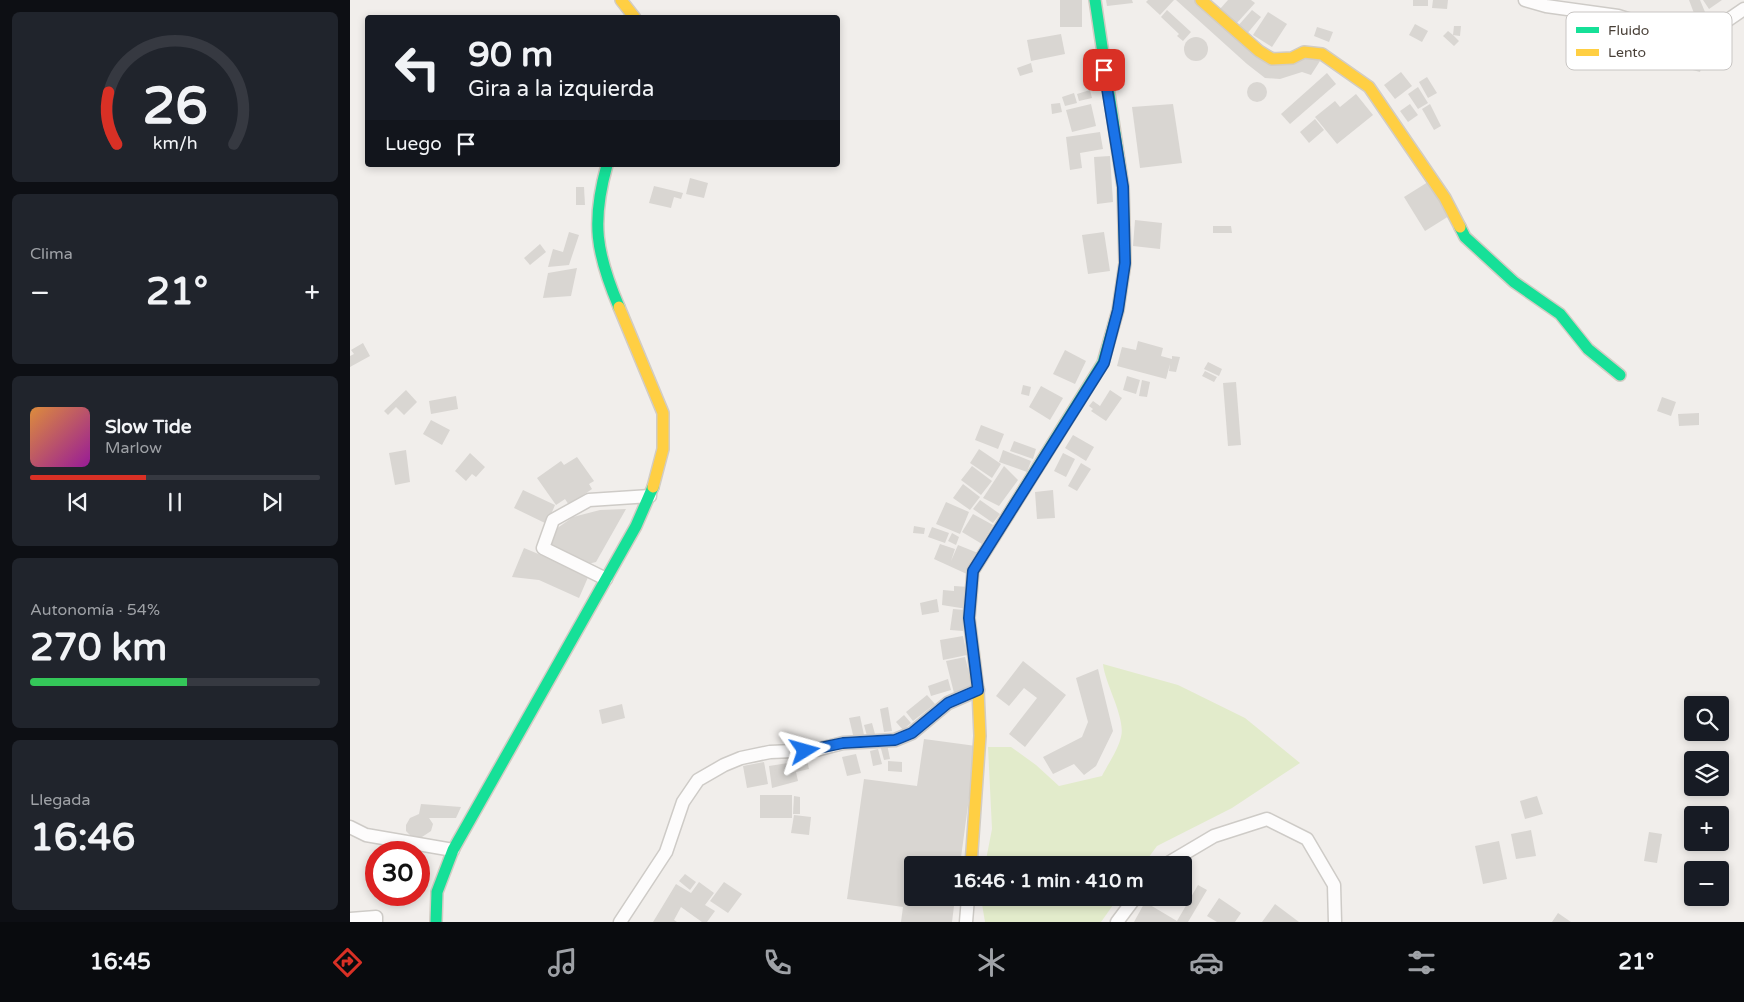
<!DOCTYPE html>
<html lang="es">
<head>
<meta charset="utf-8">
<style>
  :root { --surface:#171b24; --page:#20242c; --text:#f1f3f6; --muted:#9ea1a6; --line:#363941; --accent:#d93025 }
  body { margin:0; font-family:"Varela Round",sans-serif; background:var(--page); color:var(--text); height:100vh; display:flex; flex-direction:column; font-size:19px; white-space:nowrap }
  * { box-sizing:border-box; margin:0 }
  p { font-size:16px; color:var(--muted) }
  .icon { flex:none; width:28px; height:28px; fill:none; stroke:currentColor; stroke-width:2; stroke-linecap:round; stroke-linejoin:round }
  .map { position:relative; flex:1; overflow:hidden }
  .panel { display:flex; flex-direction:column; gap:12px; padding:12px; background:#0d0f14; width:350px }
  .panel>* { flex:none }
  .guide { position:absolute; left:15px; top:15px; width:475px; height:152px; border-radius:5px; box-shadow:0 2px 8px #0003; background:#171b24; color:var(--text); overflow:hidden }
  .tools { position:absolute; left:1334px; top:696px; display:grid; gap:10px }
  .tools a { display:grid; place-items:center; width:45px; height:45px; border-radius:5px; background:var(--surface); box-shadow:0 2px 8px #0003; font-size:25px }
  .speed { position:absolute; left:15px; top:841px; display:flex; gap:10px; font-size:25px; font-weight:700; text-align:center }
  .speed>* { display:grid; place-content:center; width:65px; height:65px; border-radius:50%; background:var(--surface); box-shadow:0 2px 8px #0003; line-height:1 }
  .speed .limit { border:8px solid #d22; background:#fff; color:#111 }
  .pin { position:absolute; display:grid; place-items:center; width:42px; height:42px; color:#fff; margin:-21px; border-radius:10px; box-shadow:0 2px 8px #0006 }
  .me { position:absolute; width:55px; margin:-28px; rotate:82deg; stroke-linejoin:round; filter:drop-shadow(0 0 4px #0008) }
  .turn { display:flex; align-items:center; gap:18px; height:105px; padding:0 20px; font-size:22px }
  .turn .icon { width:65px; height:65px; stroke-width:2.5 }
  .turn b { display:block; font-size:35px; line-height:42px }
  .then { display:flex; align-items:center; height:48px; padding:0 20px; background:#0003; gap:10px; font-size:19px }
  .big { font-size:38px; font-weight:800; line-height:1.1 }
  .panel .card { flex:1; display:flex; flex-direction:column; justify-content:center; gap:8px; min-width:0; padding:0 18px; border-radius:8px; background:var(--page) }
  .panel .dial { align-items:center; gap:0 }
  .dial svg { height:130px; overflow:visible; fill:none; stroke:var(--line); stroke-width:7; stroke-linecap:round; text-anchor:middle }
  .dial text { fill:var(--text); stroke:none }
  .song { display:flex; align-items:center; gap:15px }
  .cover { width:60px; height:60px; border-radius:8px; background:linear-gradient(135deg,hsl(30 70% 55%),hsl(300 70% 35%)) }
  .played { height:5px; border-radius:2px; background:linear-gradient(90deg,var(--accent) 40%,var(--line) 40%) }
  .keys { display:flex; justify-content:space-around; direction:ltr }
  .heat { display:flex; justify-content:space-between; align-items:center; font-size:28px; direction:ltr }
  .charge { height:8px; border-radius:4px; background:linear-gradient(90deg,#34c759 54%,var(--line) 0) }
  .trip { position:absolute; left:554px; top:856px; width:288px; height:50px; border-radius:5px; background:var(--surface); box-shadow:0 2px 8px #0003; font-weight:800; line-height:50px; text-align:center }
  .dock { display:flex; height:80px; justify-content:space-around; align-items:center; background:#090b0e; color:var(--muted) }
  .dock .icon { width:35px; height:35px }
  .dock .on { color:var(--accent) }
  .dock b { font-size:22px; color:var(--text) }
  main { display:flex; flex:1; min-height:0 }
  .map>svg:first-child { display:block }
</style>
</head>
<body>
<main>
<section class="panel">
<div class="card dial"><svg viewBox="0 0 100 80">
<path d="M14 69A42 42 0 1 1 86 69"/>
<path d="M14 69A42 42 0 0 1 9 37" stroke="#d93025"/>
<text x="50" y="56" font-size="32" font-weight="700">26</text>
<text x="50" y="72" font-size="11">km/h</text>
</svg></div>
<div class="card"><p>Clima</p>
<div class="heat"><a>−</a><b class="big">21°</b><a>+</a></div>
</div>
<div class="card">
<div class="song"><i class="cover"></i><div><b>Slow Tide</b><p>Marlow</p></div></div>
<div class="played"></div>
<div class="keys"><svg class="icon" aria-label="previous" viewBox="0 0 24 24"><path d="M18 5L8 12l10 7zM5 5v14"/></svg><svg class="icon" aria-label="pause" viewBox="0 0 24 24"><path d="M8 5v14M16 5v14"/></svg><svg class="icon" aria-label="next" viewBox="0 0 24 24"><path d="M6 5l10 7-10 7zM19 5v14"/></svg></div>
</div>
<div class="card"><p>Autonomía · 54%</p><b class="big">270 km</b><div class="charge"></div></div>
<div class="card"><p>Llegada</p><b class="big">16:46</b></div>
</section>
<div class="map">
<svg width="1394" height="922" viewBox="0 0 1394 922">
  <rect width="100%" height="100%" fill="#f1eeeb"/>
  <!-- green -->
  <g fill="#e2ebcb">
    <path d="M 753,664 L 828,685 L 895,718 L 950,763 L 882,808 L 807,846 L 793,865 L 635,865 L 642,829 L 638,747 L 661,747 L 686,765 L 709,786 L 752,776 C 758,764 768,750 771,737 C 776,718 755,684 753,664 Z"/>
    <path d="M 631,898 L 768,898 L 751,922 L 635,922 Z"/>
  </g>
  <!-- building -->
  <g fill="#d9d6d2">
    <rect x="710" y="0" width="22" height="27"/>
    <path d="M 756,0 L 782,0 L 783,3 L 757,6 Z"/>
    <path d="M 798,0 L 824,0 L 810,15 L 796,2 Z"/>
    <path d="M 826,0 L 845,0 L 902,49 L 957,56 L 970,61 L 961,75 L 952,72 L 930,79 L 915,78 L 897,64 Z"/>
    <path d="M 878,0 L 901,0 L 905,3 L 886,24 L 870,9 Z"/>
    <rect x="1063" y="0" width="15" height="6"/>
    <path d="M 1083,0 L 1098,0 L 1097,9 L 1082,8 Z"/>
    <path d="M 1339,0 L 1350,0 L 1355,12 L 1345,16 Z"/>
    <path d="M 1353,0 L 1372,0 L 1359,9 Z"/>
    <path d="M 817,10 L 841,32 L 833,41 L 827,36 L 829,34 L 811,17 Z"/>
    <path d="M 902,10 L 911,17 L 896,35 L 887,27 Z"/>
    <path d="M 918,12 L 937,24 L 922,47 L 903,35 Z"/>
    <path d="M 1065,24 L 1078,31 L 1072,42 L 1059,35 Z"/>
    <path d="M 1104,26 L 1111,26 L 1110,36 L 1103,35 L 1109,41 L 1104,46 L 1093,36 L 1098,31 L 1103,35 Z"/>
    <path d="M 967,27 L 983,32 L 979,42 L 964,36 Z"/>
    <path d="M 711,34 L 715,54 L 681,61 L 677,40 Z"/>
    <circle cx="846" cy="49" r="12"/>
    <path d="M 1330,45 L 1356,52 L 1350,72 L 1324,65 Z"/>
    <path d="M 681,63 L 683,72 L 670,76 L 667,68 Z"/>
    <path d="M 1051,72 L 1062,86 L 1045,99 L 1034,85 Z"/>
    <path d="M 977,73 L 986,84 L 940,124 L 931,114 Z"/>
    <path d="M 1077,77 L 1087,93 L 1078,98 L 1069,82 Z"/>
    <circle cx="907" cy="92" r="10"/>
    <path d="M 1068,87 L 1078,103 L 1068,109 L 1058,94 Z"/>
    <path d="M 740,90 L 742,98 L 729,101 L 727,94 Z"/>
    <path d="M 724,93 L 727,103 L 715,106 L 712,97 Z"/>
    <path d="M 1006,94 L 1023,115 L 987,144 L 965,117 L 985,101 L 990,107 Z"/>
    <path d="M 710,103 L 712,112 L 702,114 L 701,104 Z"/>
    <path d="M 741,104 L 746,126 L 722,132 L 716,110 Z"/>
    <path d="M 823,104 L 832,163 L 790,168 L 782,107 Z"/>
    <path d="M 1060,104 L 1068,115 L 1058,122 L 1050,111 Z"/>
    <path d="M 1080,104 L 1091,126 L 1084,130 L 1072,109 Z"/>
    <path d="M 965,119 L 974,130 L 959,143 L 950,132 Z"/>
    <path d="M 750,132 L 753,149 L 730,153 L 732,168 L 720,170 L 716,137 Z"/>
    <path d="M 760,156 L 763,202 L 747,204 L 744,157 Z"/>
    <path d="M 340,178 L 358,183 L 354,198 L 336,194 Z"/>
    <path d="M 1078,182 L 1099,216 L 1075,231 L 1054,197 Z"/>
    <path d="M 304,186 L 333,193 L 331,199 L 324,197 L 321,208 L 299,203 Z"/>
    <path d="M 226,187 L 234,187 L 235,205 L 226,205 Z"/>
    <path d="M 785,220 L 812,223 L 810,249 L 783,246 Z"/>
    <path d="M 863,226 L 881,226 L 882,233 L 863,233 Z"/>
    <path d="M 219,232 L 229,235 L 219,265 L 198,267 L 203,249 L 213,252 Z"/>
    <path d="M 754,232 L 760,271 L 738,274 L 732,235 Z"/>
    <path d="M 190,244 L 196,252 L 180,265 L 174,258 Z"/>
    <path d="M 227,268 L 221,296 L 193,298 L 198,273 Z"/>
    <path d="M 788,341 L 813,348 L 811,356 L 822,359 L 822,356 L 830,357 L 826,372 L 819,371 L 820,364 L 816,379 L 767,366 L 772,347 L 786,350 Z"/>
    <path d="M 13,343 L 20,356 L 0,367 L 0,356 L 4,354 L 1,350 Z"/>
    <path d="M 715,350 L 736,361 L 725,384 L 703,374 Z"/>
    <path d="M 858,362 L 872,369 L 869,376 L 854,369 Z"/>
    <path d="M 855,371 L 867,377 L 864,382 L 852,376 Z"/>
    <path d="M 777,376 L 790,380 L 786,394 L 773,390 Z"/>
    <path d="M 792,380 L 800,382 L 797,397 L 789,396 Z"/>
    <path d="M 886,382 L 891,445 L 878,446 L 873,383 Z"/>
    <path d="M 673,385 L 681,387 L 679,396 L 671,394 Z"/>
    <path d="M 691,386 L 713,398 L 700,420 L 679,407 Z"/>
    <path d="M 56,390 L 67,402 L 54,415 L 46,407 L 38,415 L 34,411 Z"/>
    <path d="M 760,390 L 772,398 L 756,421 L 741,411 L 743,409 L 739,406 L 743,401 L 750,406 Z"/>
    <path d="M 106,396 L 108,409 L 81,414 L 79,401 Z"/>
    <path d="M 1312,397 L 1326,402 L 1321,416 L 1307,411 Z"/>
    <path d="M 1349,413 L 1349,425 L 1329,426 L 1328,414 Z"/>
    <path d="M 81,420 L 100,430 L 92,445 L 73,434 Z"/>
    <path d="M 631,425 L 654,434 L 648,449 L 625,440 Z"/>
    <path d="M 723,435 L 744,447 L 736,461 L 715,448 Z"/>
    <path d="M 664,441 L 686,449 L 683,459 L 660,451 Z"/>
    <path d="M 629,449 L 651,464 L 642,478 L 620,463 Z"/>
    <path d="M 56,450 L 60,482 L 45,485 L 39,453 Z"/>
    <path d="M 653,450 L 681,461 L 677,472 L 649,462 Z"/>
    <path d="M 120,453 L 135,467 L 126,477 L 122,474 L 116,481 L 105,471 Z"/>
    <path d="M 713,453 L 725,459 L 716,477 L 704,471 Z"/>
    <path d="M 227,457 L 244,481 L 239,484 L 242,489 L 219,505 L 215,499 L 206,505 L 187,478 L 211,461 L 214,465 Z"/>
    <path d="M 731,463 L 741,469 L 727,491 L 718,486 Z"/>
    <path d="M 622,466 L 642,481 L 631,495 L 611,480 Z"/>
    <path d="M 654,466 L 668,480 L 649,506 L 633,498 Z"/>
    <path d="M 613,484 L 630,497 L 620,510 L 603,498 Z"/>
    <path d="M 173,490 L 205,505 L 197,524 L 164,508 Z"/>
    <path d="M 703,490 L 705,518 L 687,519 L 685,492 Z"/>
    <path d="M 630,500 L 650,514 L 643,523 L 623,509 Z"/>
    <path d="M 596,502 L 619,512 L 610,534 L 586,524 Z"/>
    <path d="M 276,509 L 246,562 L 234,565 L 199,544 L 206,529 L 223,517 L 250,510 Z"/>
    <path d="M 623,514 L 643,525 L 632,544 L 612,532 Z"/>
    <path d="M 564,526 L 575,528 L 574,534 L 563,533 Z"/>
    <path d="M 582,527 L 599,533 L 595,543 L 578,537 Z"/>
    <path d="M 602,533 L 609,537 L 606,545 L 598,541 Z"/>
    <path d="M 590,544 L 605,549 L 601,561 L 608,545 L 628,553 L 619,575 L 584,559 Z"/>
    <path d="M 174,548 L 239,575 L 229,598 L 189,580 L 162,577 Z"/>
    <path d="M 604,586 L 619,587 L 617,609 L 592,605 L 593,590 L 604,591 Z"/>
    <path d="M 587,599 L 589,612 L 572,615 L 570,603 Z"/>
    <path d="M 603,609 L 615,610 L 613,631 L 600,630 Z"/>
    <path d="M 613,636 L 617,655 L 593,660 L 590,640 Z"/>
    <path d="M 615,657 L 623,688 L 604,693 L 596,661 Z"/>
    <path d="M 673,661 L 716,695 L 675,747 L 659,734 L 687,698 L 674,688 L 659,706 L 646,696 Z"/>
    <path d="M 748,669 L 763,731 L 746,766 L 734,775 L 724,764 L 703,774 L 693,757 L 732,737 L 738,722 L 726,678 Z"/>
    <path d="M 598,679 L 601,690 L 581,696 L 578,686 Z"/>
    <path d="M 577,695 L 585,704 L 563,721 L 556,712 Z"/>
    <path d="M 272,704 L 275,718 L 252,724 L 249,710 Z"/>
    <path d="M 538,707 L 542,731 L 534,732 L 530,709 Z"/>
    <path d="M 554,715 L 561,723 L 553,730 L 546,722 Z"/>
    <path d="M 510,716 L 514,735 L 504,739 L 499,718 Z"/>
    <path d="M 522,723 L 525,734 L 517,736 L 514,725 Z"/>
    <path d="M 574,739 L 626,746 L 610,865 L 562,865 L 562,898 L 605,898 L 602,922 L 551,922 L 553,907 L 497,899 L 514,779 L 567,786 Z"/>
    <path d="M 537,744 L 540,759 L 534,760 L 530,745 Z"/>
    <path d="M 528,749 L 532,764 L 523,766 L 520,751 Z"/>
    <path d="M 506,754 L 511,773 L 497,776 L 492,757 Z"/>
    <path d="M 457,760 L 459,769 L 446,772 L 448,781 L 422,788 L 419,766 Z"/>
    <path d="M 538,761 L 552,762 L 552,772 L 538,771 Z"/>
    <path d="M 414,762 L 418,784 L 397,788 L 393,766 Z"/>
    <rect x="410" y="795" width="32" height="23"/>
    <path d="M 444,796 L 450,797 L 450,814 L 443,814 Z"/>
    <path d="M 1187,796 L 1193,814 L 1175,819 L 1170,801 Z"/>
    <path d="M 71,804 L 111,807 L 106,818 L 79,818 L 83,824 L 81,831 L 69,839 L 62,837 L 56,831 L 56,825 L 60,818 L 69,814 Z"/>
    <path d="M 444,815 L 461,817 L 459,835 L 441,833 Z"/>
    <path d="M 1181,830 L 1186,856 L 1166,859 L 1161,834 Z"/>
    <path d="M 1299,832 L 1312,834 L 1307,863 L 1294,861 Z"/>
    <path d="M 1149,841 L 1157,879 L 1133,884 L 1125,846 Z"/>
    <path d="M 335,874 L 346,882 L 340,890 L 329,881 Z"/>
    <path d="M 349,882 L 364,893 L 355,905 L 365,911 L 357,922 L 352,922 L 331,907 L 324,920 L 327,922 L 303,922 L 326,884 L 341,893 Z"/>
    <path d="M 374,882 L 392,894 L 378,913 L 360,901 Z"/>
    <path d="M 848,885 L 857,890 L 838,922 L 784,922 L 795,902 L 827,921 Z"/>
    <path d="M 869,898 L 891,913 L 885,922 L 867,922 L 857,916 Z"/>
    <path d="M 925,904 L 949,922 L 912,922 Z"/>
    <path d="M 1208,913 L 1221,922 L 1202,922 Z"/>
  </g>
  <g fill="none" stroke-linecap="round" stroke-linejoin="round">
    <!-- street casing -->
    <g stroke="#cecbc7" stroke-width="15">
      <g id="street">
        <path d="M 1175,0 L 1196,6 L 1268,16 L 1339,38 L 1356,35 L 1394,9"/>
        <path d="M 256,579 L 193,548 L 203,520 L 239,500 L 300,496"/>
        <path d="M 0,827 L 16,835 L 103,850"/>
        <path d="M 815,865 L 864,836 L 917,819 L 957,839 L 984,885 L 985,922"/>
        <path d="M 0,919 L 26,917 L 26,922"/>
        <path d="M 270,922 L 316,852 L 333,802 L 348,780 L 374,765 L 391,758 L 420,752 L 466,750 L 493,743 L 545,740 L 562,733 L 598,703 L 628,690"/>
        <path d="M 616,922 L 618,898"/>
        <path d="M 767,922 L 785,898"/>
      </g>
    </g>
    <!-- fast casing -->
    <g stroke="#d2ccc3" stroke-width="14">
      <g id="fast">
        <path d="M 257,165 C 241,222 246,253 269,307"/>
        <path d="M 1110,227 L 1115,237 L 1164,282 L 1210,314 L 1238,349 L 1270,375"/>
        <path d="M 658,515 L 753,363 L 768,310 L 775,263 L 773,187 L 745,0"/>
        <path d="M 86,922 L 87,892 L 103,850 L 286,526 L 303,487"/>
      </g>
    </g>
    <!-- slow casing -->
    <g stroke="#d2ccc3" stroke-width="14">
      <g id="slow">
        <path d="M 271,0 L 285,18"/>
        <path d="M 851,0 L 909,51 L 922,59 L 942,58 L 954,52 L 972,54 L 1019,87 L 1095,198 L 1110,227"/>
        <path d="M 269,307 L 313,413 L 313,449 L 303,487"/>
        <path d="M 621,865 L 630,736 L 628,690 L 619,618 L 623,571 L 658,515"/>
      </g>
    </g>
    <!-- street -->
    <use href="#street" stroke="#fdfcfc" stroke-width="12"/>
    <!-- fast -->
    <use href="#fast" stroke="#16e098" stroke-width="11"/>
    <!-- slow -->
    <use href="#slow" stroke="#ffcf43" stroke-width="11"/>
  </g>
  <g fill="none" stroke-linecap="round" stroke-linejoin="round">
    <!-- route casing -->
    <g stroke="#114b97" stroke-width="12">
      <path id="route" d="M 455,751 L 493,743 L 545,740 L 562,733 L 598,703 L 628,690 L 619,618 L 623,571 L 754,363 L 768,310 L 775,263 L 773,187 L 754,70"/>
    </g>
    <!-- route -->
    <use href="#route" stroke="#1a73e8" stroke-width="9"/>
  </g>
  <!-- legend -->
  <rect x="1216" y="12" width="166" height="58" rx="8" fill="#fff" stroke="#c8c5c3" stroke-width="1"/>
  <rect x="1226" y="27" width="23" height="6" fill="#16e098"/>
  <rect x="1226" y="49" width="23" height="7" fill="#ffcf43"/>
  <g font-size="14" fill="#483f37">
    <text x="1258" y="35">Fluido</text>
    <text x="1258" y="57">Lento</text>
  </g>
</svg>
<div class="tools">
<a><svg class="icon" aria-label="search" viewBox="0 0 24 24"><circle cx="10" cy="10" r="6"/><path d="M15 15l6 6"/></svg></a>
<a><svg class="icon" aria-label="layers" viewBox="0 0 24 24"><path d="M12 4l9 5-9 5-9-5zM3 14l9 5 9-5"/></svg></a>
<a>+</a>
<a>−</a>
</div>
<div class="speed"><div class="limit">30</div></div>
<div class="pin" style="left:754px;top:70px;background:#d93025"><svg class="icon" aria-label="arrive" viewBox="0 0 24 24"><path d="M6 21V4h12l-3 4 3 4H6"/></svg></div>
<svg class="me" style="left:455px;top:751px" viewBox="-20 -20 40 40"><path d="M0-17L14 15 0 8-14 15z" fill="#1a73e8" stroke="#fff" stroke-width="4"/></svg>
<div class="trip">16:46 · 1 min · 410 m</div>
<div class="guide">
<div class="turn"><svg class="icon" aria-label="left" viewBox="0 0 24 24"><path d="M17 20v-9H6M10 6l-5 5 5 5"/></svg><div><b>90 m</b>Gira a la izquierda</div></div>
<div class="then">Luego<svg class="icon" aria-label="arrive" viewBox="0 0 24 24"><path d="M6 21V4h12l-3 4 3 4H6"/></svg></div>
</div>
</div>
</main>
<nav class="dock">
<b>16:45</b>
<svg class="icon on" aria-label="directions" viewBox="0 0 24 24"><path d="M12 3l9 9-9 9-9-9zM9 14v-3h6M13 9l2 2-2 2"/></svg>
<svg class="icon" aria-label="music" viewBox="0 0 24 24"><path d="M9 18V5l10-2v13"/><circle cx="6" cy="18" r="3"/><circle cx="16" cy="16" r="3"/></svg>
<svg class="icon" aria-label="phone" viewBox="0 0 24 24"><path d="M5 4h4l2 5-3 2q2 4 5 5l2-3 5 2v4C11 20 4 13 5 4z"/></svg>
<svg class="icon" aria-label="climate" viewBox="0 0 24 24"><path d="M12 3v18M4 7l16 10M4 17L20 7"/></svg>
<svg class="icon" aria-label="car" viewBox="0 0 24 24"><path d="M5 17H2v-5l4-1 3-4h7l3 4 3 1v5h-3M9 17h6M6 11h13"/><circle cx="7" cy="17" r="2"/><circle cx="17" cy="17" r="2"/></svg>
<svg class="icon" aria-label="filters" viewBox="0 0 24 24"><path d="M4 7h16M4 17h16"/><circle cx="9" cy="7" r="2"/><circle cx="15" cy="17" r="2"/></svg>
<b>21°</b>
</nav>
</body>
</html>
